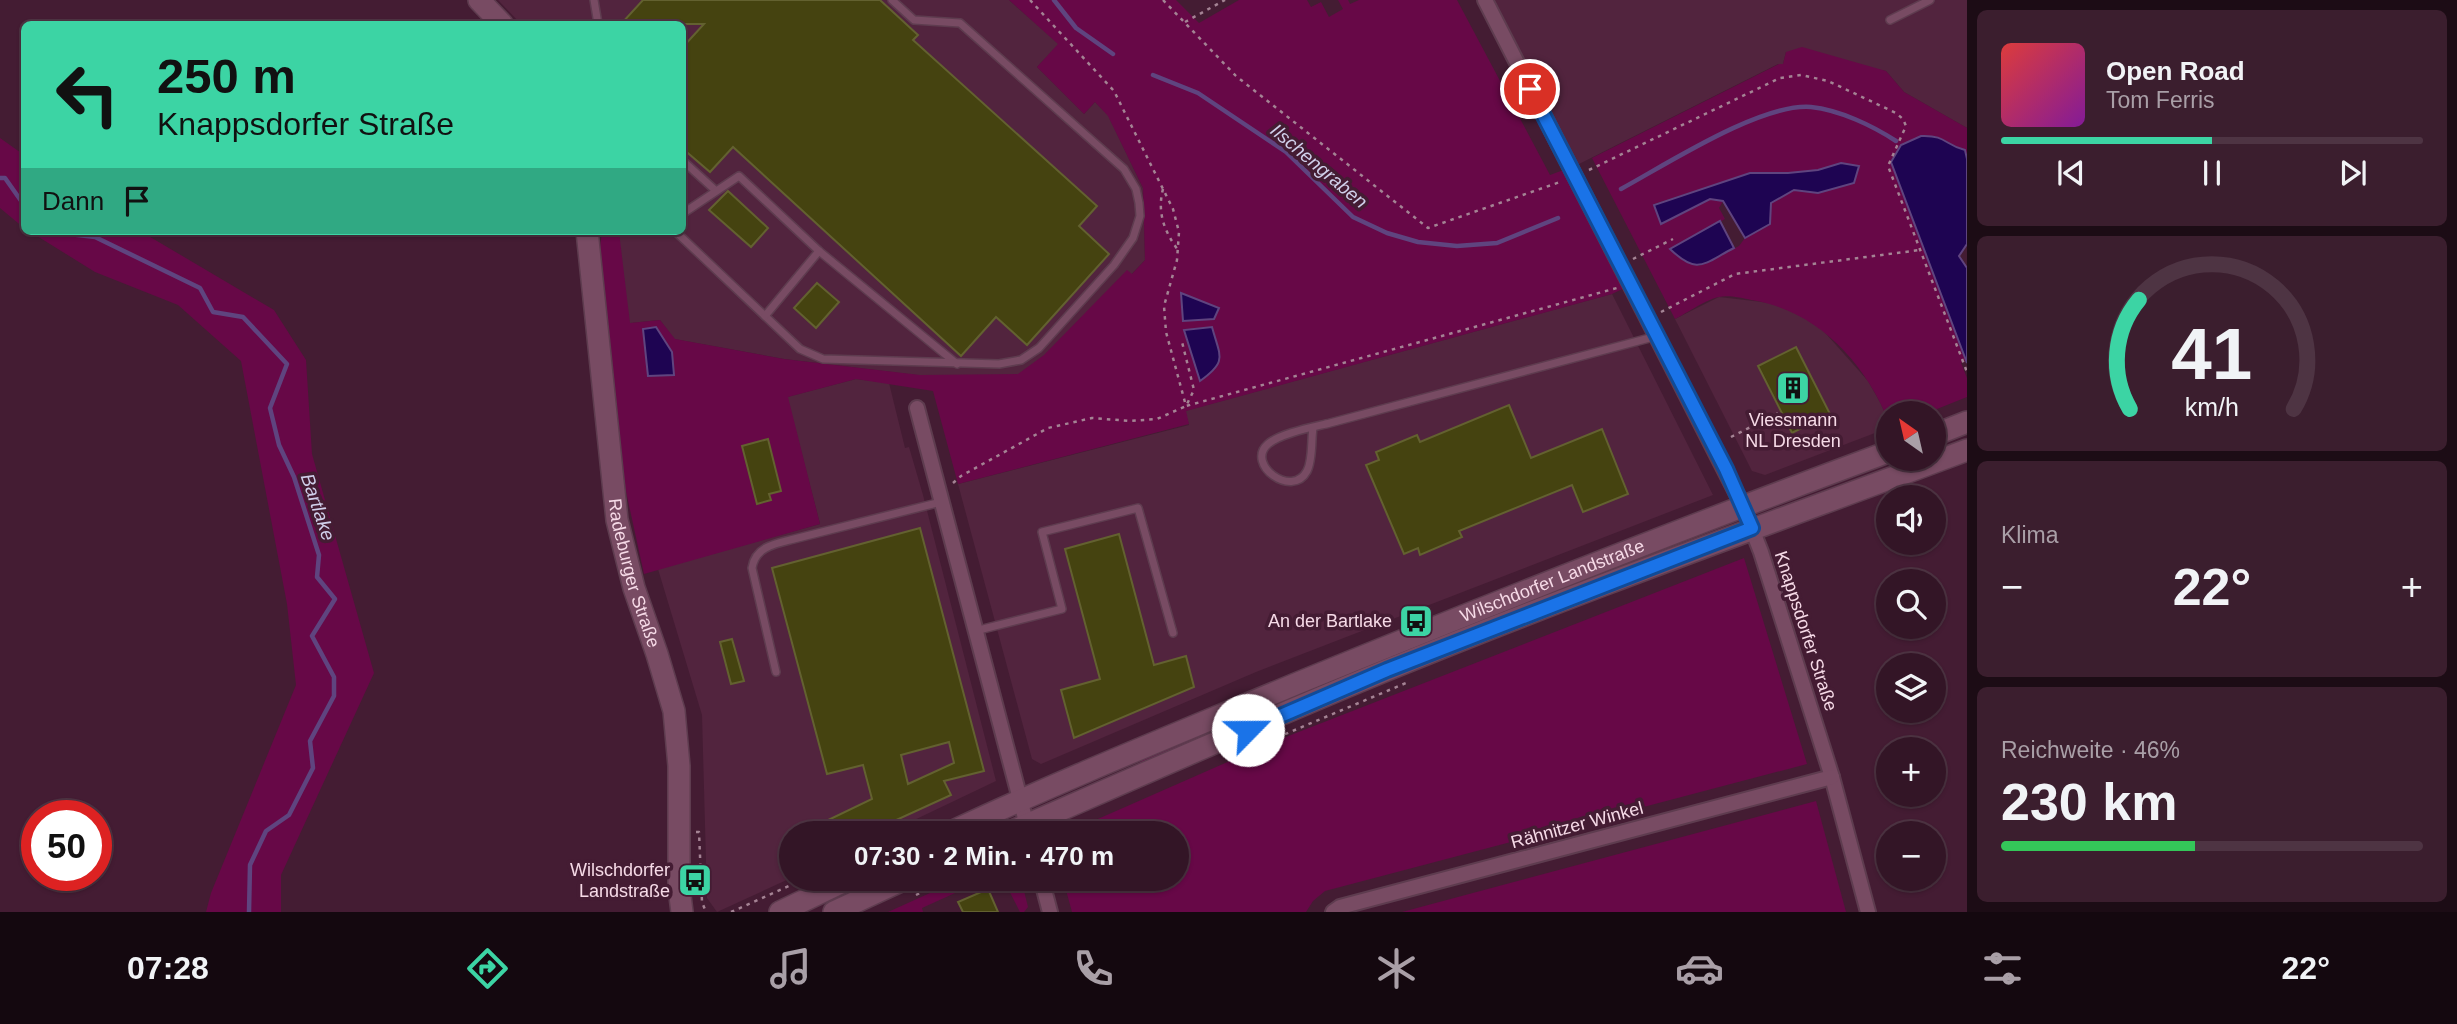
<!DOCTYPE html>
<html lang="de">
<head>
<meta charset="utf-8">
<style>
  :root { --surface:#331526; --page:#3b1e2e; --text:#f1f3f6; --muted:#a99fa7; --line:#4e3443; --accent:#3cd4a4 }
  body { margin:0; font-family:Helvetica,sans-serif; background:var(--page); color:var(--text); height:100vh; display:flex; flex-direction:column; font-size:26px; white-space:nowrap }
  * { box-sizing:border-box; margin:0 }
  p { font-size:23px; color:var(--muted) }
  .icon { flex:none; width:38px; height:38px; fill:none; stroke:currentColor; stroke-width:2; stroke-linecap:round; stroke-linejoin:round }
  .map { position:relative; flex:1; overflow:hidden }
  .details { display:flex; flex-direction:column; gap:10px; padding:10px; background:#1c0c15; width:490px }
  .details>* { flex:none }
  .guide { position:absolute; left:21px; top:21px; width:665px; height:214px; border-radius:10px; box-shadow:0 2px 5px #0004,0 0 0 2px var(--line); background:#3cd4a4; color:#111; overflow:hidden }
  .needle { width:46px; rotate:326deg }
  .fabs { position:absolute; left:1876px; top:401px; display:grid; gap:14px }
  .fabs a { display:grid; place-items:center; width:70px; height:70px; border-radius:50%; background:var(--surface); box-shadow:0 2px 5px #0004,0 0 0 2px var(--line); font-size:35px }
  .speed { position:absolute; left:21px; top:800px; display:flex; gap:14px; font-size:35px; font-weight:700; text-align:center }
  .speed>* { display:grid; place-content:center; width:91px; height:91px; border-radius:50%; background:var(--surface); box-shadow:0 2px 5px #0004,0 0 0 2px var(--line); line-height:1 }
  .speed .limit { border:10px solid #d22; background:#fff; color:#111 }
  .pin { position:absolute; display:grid; place-items:center; width:60px; height:60px; color:#fff; margin:-30px; border:4px solid #fff; border-radius:50%; box-shadow:0 2px 7px #0007 }
  .me { position:absolute; width:77px; margin:-38px; rotate:67deg; stroke-linejoin:round; filter:drop-shadow(0 0 5px #0008) }
  .turn { display:flex; align-items:center; gap:24px; height:147px; padding:0 21px; font-size:32px }
  .turn .icon { width:91px; height:91px; stroke-width:2.5 }
  .turn b { display:block; font-size:49px; line-height:60px }
  .then { display:flex; align-items:center; height:66px; padding:0 21px; background:#0003; gap:14px; font-size:26px }
  .big { font-size:52px; font-weight:800; line-height:1.1 }
  .details .card { flex:1; display:flex; flex-direction:column; justify-content:center; gap:10px; min-width:0; padding:0 24px; border-radius:10px; background:var(--page) }
  .details .dial { align-items:center; gap:0 }
  .dial svg { height:182px; overflow:visible; fill:none; stroke:var(--line); stroke-width:7; stroke-linecap:round; text-anchor:middle }
  .dial text { fill:var(--text); stroke:none }
  .song { display:flex; align-items:center; gap:21px }
  .cover { width:84px; height:84px; border-radius:10px; background:linear-gradient(135deg,hsl(0 70% 55%),hsl(290 70% 35%)) }
  .played { height:7px; border-radius:4px; background:linear-gradient(90deg,var(--accent) 50%,var(--line) 50%) }
  .keys { display:flex; justify-content:space-around; direction:ltr }
  .heat { display:flex; justify-content:space-between; align-items:center; font-size:38px; direction:ltr }
  .charge { height:10px; border-radius:5px; background:linear-gradient(90deg,#34c759 46%,var(--line) 0) }
  .trip { position:absolute; left:779px; top:821px; width:410px; height:70px; border-radius:35px; background:var(--surface); box-shadow:0 2px 5px #0004,0 0 0 2px var(--line); font-weight:800; line-height:70px; text-align:center }
  .tab-bar { display:flex; height:112px; justify-content:space-around; align-items:center; background:#14080f; color:var(--muted) }
  .tab-bar .icon { width:49px; height:49px }
  .tab-bar .active { color:var(--accent) }
  .tab-bar b { font-size:32px; color:var(--text) }
  main { display:flex; flex:1; min-height:0 }
  .map>svg:first-child { display:block }
</style>
</head>
<body>
<main>
<div class="map">
<svg width="1967" height="912" viewBox="0 0 1967 912">
  <rect width="100%" height="100%" fill="#441c33"/>
  <!-- built -->
  <g fill="#52243e">
    <path d="M 498,0 L 1009,0 L 1059,44 L 1037,67 L 1084,114 L 1095,102 L 1108,115 L 1143,188 L 1145,260 L 1025,388 L 784,359 L 674,339 L 660,320 L 621,324 L 608,231 L 682,231 L 682,24 L 521,24 Z"/>
    <path d="M 1495,0 L 1967,0 L 1967,128 L 1904,92 L 1886,71 L 1786,52 L 1783,64 L 1778,64 L 1577,165 Z"/>
    <path d="M 1612,294 L 1713,495 L 1256,672 L 1041,764 L 1032,759 L 958,484 L 1189,425 L 1185,411 Z"/>
    <path d="M 1719,297 L 1771,303 L 1797,313 L 1820,327 L 1868,381 L 1881,404 L 1888,420 L 1888,428 L 1765,475 L 1752,471 L 1675,319 Z"/>
    <path d="M 856,379 L 889,383 L 905,448 L 909,447 L 923,495 L 996,781 L 887,833 L 791,833 L 791,878 L 717,912 L 707,898 L 702,715 L 658,569 L 820,524 L 787,397 Z"/>
  </g>
  <!-- green -->
  <g fill="#670847" fill-rule="evenodd">
    <path d="M 1009,0 L 1176,0 L 1199,23 L 1239,0 L 1307,0 L 1311,7 L 1321,2 L 1329,17 L 1343,9 L 1338,0 L 1348,0 L 1350,4 L 1359,0 L 1457,0 L 1550,175 L 1577,165 L 1637,282 L 1612,294 L 1186,411 L 1189,424 L 958,484 L 933,391 L 856,379 L 788,397 L 820,524 L 644,574 L 625,487 L 600,248 L 602,231 L 619,232 L 630,323 L 660,320 L 675,339 L 784,359 L 920,375 L 1018,374 L 1044,355 L 1127,270 L 1132,274 L 1145,260 L 1143,188 L 1108,116 L 1095,102 L 1084,114 L 1037,67 L 1058,44 Z"/>
    <path d="M 1802,47 L 1886,71 L 1904,92 L 1967,128 L 1967,159 L 1965,150 C 1957,148 1951,144 1944,141 C 1917,133 1905,138 1891,162 L 1966,360 L 1961,363 L 1967,378 L 1967,397 L 1927,413 L 1888,413 L 1888,420 C 1864,361 1816,310 1751,300 C 1742,298 1728,295 1719,297 C 1707,299 1687,313 1675,319 L 1592,158 L 1779,64 L 1783,64 L 1786,52 ZM 1841,163 L 1854,183 L 1818,193 L 1794,190 L 1771,203 L 1769,224 L 1745,238 L 1739,246 L 1699,266 L 1670,249 L 1725,219 L 1719,208 L 1723,201 L 1710,199 L 1654,204 L 1750,173 L 1788,173 L 1818,170 Z"/>
    <path d="M 0,138 L 24,155 L 24,228 L 0,208 Z"/>
    <path d="M 29,231 L 140,231 L 274,310 L 306,360 L 312,454 L 374,673 L 281,875 L 281,912 L 206,912 L 211,893 L 296,685 L 287,604 L 241,361 L 178,305 L 95,272 Z"/>
    <path d="M 1744,558 L 1807,764 L 1325,891 L 1313,901 L 1306,912 L 1072,912 L 1063,879 L 1176,878 L 1176,833 L 1066,833 L 1273,742 Z"/>
    <path d="M 1260,707 L 1263,714 L 1063,803 L 1061,798 L 1134,767 L 1153,752 Z"/>
    <path d="M 1816,801 L 1846,912 L 1402,912 Z"/>
    <path d="M 961,879 L 986,879 L 922,908 L 923,912 L 888,912 Z"/>
    <path d="M 1003,879 L 1021,879 L 1028,907 L 1024,912 L 1020,912 Z"/>
  </g>
  <!-- water -->
  <g fill="#1e0452" stroke="#5f447f" stroke-width="2">
    <path d="M 1921,136 C 1947,135 1944,145 1965,150 L 1967,159 L 1967,244 L 1959,256 L 1967,268 L 1967,363 L 1891,162 L 1901,145 Z"/>
    <path d="M 1841,163 L 1859,166 L 1854,183 L 1818,193 L 1794,190 L 1771,203 L 1770,224 L 1745,238 L 1723,201 L 1710,199 L 1661,224 L 1654,205 L 1750,173 L 1788,173 L 1818,170 Z"/>
    <path d="M 1720,221 L 1734,248 C 1704,263 1698,276 1670,249 Z"/>
    <path d="M 1181,293 L 1219,308 L 1214,319 L 1183,321 Z"/>
    <path d="M 656,327 L 672,352 L 674,375 L 648,376 L 643,329 Z"/>
    <path d="M 1212,327 C 1220,357 1228,361 1200,381 L 1184,330 Z"/>
  </g>
  <g fill="none" stroke-linecap="round" stroke-linejoin="round">
    <!-- stream -->
    <g stroke="#5f447f" stroke-width="4.5">
      <path d="M 1054,0 L 1076,28 L 1113,54"/>
      <path d="M 1153,75 L 1198,93 L 1286,152 L 1353,217 L 1387,233 L 1418,242 L 1457,246 L 1497,243 L 1558,218"/>
      <path d="M 0,178 L 5,178 L 24,205"/>
      <path d="M 1621,189 C 1667,164 1761,103 1811,107 C 1840,110 1873,126 1896,141"/>
      <path d="M 43,231 L 95,237 L 200,288 L 213,312 L 243,317 L 287,364 L 270,408 L 279,445 L 294,477 L 319,555 L 317,577 L 335,599 L 312,636 L 334,677 L 334,696 L 310,741 L 313,768 L 289,815 L 266,831 L 250,865 L 249,912"/>
    </g>
  </g>
  <!-- building -->
  <g fill="#454310" stroke="#636130" stroke-width="2" fill-rule="evenodd">
    <path d="M 643,0 L 880,0 L 918,35 L 913,40 L 1097,206 L 1079,226 L 1109,254 L 1027,345 L 996,317 L 961,356 L 733,147 L 710,172 L 682,148 L 682,48 L 704,24 L 621,24 Z"/>
    <path d="M 728,191 L 768,228 L 751,247 L 709,210 Z"/>
    <path d="M 817,283 L 839,302 L 816,328 L 794,308 Z"/>
    <path d="M 1796,347 L 1830,414 L 1792,433 L 1758,366 Z"/>
    <path d="M 1509,405 L 1531,458 L 1602,429 L 1628,494 L 1583,512 L 1572,485 L 1459,531 L 1462,537 L 1420,555 L 1418,548 L 1404,554 L 1366,465 L 1379,460 L 1376,452 L 1417,435 L 1420,442 Z"/>
    <path d="M 768,439 L 781,491 L 769,494 L 771,500 L 757,504 L 742,446 Z"/>
    <path d="M 920,528 L 984,771 L 944,781 L 951,795 L 868,833 L 829,833 L 824,822 L 872,799 L 863,765 L 827,774 L 772,568 ZM 949,742 L 954,763 L 908,784 L 901,755 Z"/>
    <path d="M 1119,534 L 1154,665 L 1186,656 L 1194,687 L 1074,738 L 1061,690 L 1100,679 L 1065,549 Z"/>
    <path d="M 732,639 L 744,681 L 731,684 L 720,642 Z"/>
    <path d="M 988,889 L 998,912 L 963,912 L 958,902 Z"/>
  </g>
  <g fill="none" stroke-linecap="round" stroke-linejoin="round">
    <!-- lane casing -->
    <g stroke="#5e3c4f" stroke-width="10">
      <g id="lane">
        <path d="M 594,0 L 598,24"/>
        <path d="M 1890,20 L 1930,0"/>
        <path d="M 682,160 L 715,190"/>
        <path d="M 682,214 L 739,176 L 819,251 L 957,364"/>
        <path d="M 675,231 L 800,349 L 823,359 L 999,364 L 1021,360 L 1039,348 L 1114,265 L 1133,238 L 1140,216 L 1139,203 L 1136,189 L 1124,169 L 960,23 L 914,20 L 892,0"/>
        <path d="M 765,316 L 819,251"/>
        <path d="M 1313,428 C 1311,440 1313,460 1307,471 C 1292,499 1245,464 1268,444 C 1281,433 1314,427 1330,423 L 1657,336"/>
        <path d="M 975,631 L 1062,609 L 1042,532 L 1138,508 L 1173,633"/>
        <path d="M 776,672 L 752,568 C 755,548 773,544 790,540 L 941,502"/>
      </g>
    </g>
    <!-- street casing -->
    <g stroke="#5e3c4f" stroke-width="18">
      <g id="street">
        <path d="M 1485,0 L 1743,506 L 1761,552 L 1832,777 L 1868,912"/>
        <path d="M 917,408 L 1029,833"/>
        <path d="M 1041,878 L 1050,912"/>
        <path d="M 1333,912 L 1340,907 L 1832,777"/>
      </g>
    </g>
    <!-- secondary casing -->
    <g stroke="#5e3c4f" stroke-width="24">
      <g id="secondary">
        <path d="M 479,0 L 502,24"/>
        <path id="s1" d="M 587,231 L 617,520 L 634,588 L 657,654 L 674,711 L 679,766 L 679,888 L 682,912"/>
        <path d="M 1934,435 L 1967,422"/>
        <path id="s2" d="M 949,833 C 1064,779 1181,732 1298,683 C 1494,603 1690,525 1888,452"/>
        <path d="M 1008,833 C 1134,778 1260,722 1387,670 C 1579,591 1774,522 1967,450"/>
        <path d="M 780,912 L 851,878"/>
        <path d="M 834,912 L 907,878"/>
      </g>
    </g>
    <!-- path -->
    <g stroke="#a48394" stroke-width="2.5" stroke-dasharray="3.5 5" stroke-linecap="butt">
      <path d="M 1030,0 L 1114,91 L 1173,209 L 1179,232 L 1177,260 L 1164,306 L 1166,332 L 1186,406 L 1617,288"/>
      <path d="M 1163,0 L 1236,76 L 1428,228 L 1560,182"/>
      <path d="M 1185,22 L 1225,0"/>
      <path d="M 1589,170 L 1780,78 L 1801,75 L 1828,81 L 1896,113 L 1903,119 L 1906,126 L 1888,166 L 1967,372"/>
      <path d="M 1163,189 C 1157,212 1164,231 1178,250"/>
      <path d="M 1633,259 L 1673,239"/>
      <path d="M 1661,312 L 1735,274 L 1920,250"/>
      <path d="M 1731,437 L 1778,413"/>
      <path d="M 953,483 L 961,476 L 1048,428 L 1092,418 L 1130,421 L 1157,419 L 1186,406 L 1194,390 L 1182,342"/>
      <path d="M 1238,754 L 1406,683"/>
      <path d="M 696,832 L 699,832 L 702,902 L 706,912"/>
      <path d="M 907,833 L 936,820"/>
      <path d="M 916,895 L 951,878"/>
      <path d="M 731,912 L 800,881"/>
    </g>
    <!-- lane -->
    <use href="#lane" stroke="#784b63" stroke-width="7"/>
    <!-- street -->
    <use href="#street" stroke="#784b63" stroke-width="14"/>
    <!-- secondary -->
    <use href="#secondary" stroke="#784b63" stroke-width="21"/>
  </g>
  <g fill="none" stroke-linecap="round" stroke-linejoin="round">
    <!-- route casing -->
    <g stroke="#114b97" stroke-width="18">
      <path id="route" d="M 1248,730 L 1387,670 L 1752,528 L 1726,469 L 1530,89"/>
    </g>
    <!-- route -->
    <use href="#route" stroke="#1a73e8" stroke-width="12"/>
  </g>
  <!-- icons -->
  <defs>
    <g id="building-square" transform="scale(1.75)"><rect x="-9" y="-9" width="18" height="18" rx="4" fill="#3cd4a4" stroke="#441c33"/><path d="M-4-6H4V6H1V3H-1V6H-4ZM-2.5-4.3h1.7v1.8h-1.7ZM.8-4.3h1.7v1.8H.8ZM-2.5-1h1.7V.8h-1.7ZM.8-1h1.7V.8H.8Z" fill="#111"/></g>
    <g id="bus-square" transform="scale(1.75)"><rect x="-9" y="-9" width="18" height="18" rx="4" fill="#3cd4a4" stroke="#441c33"/><path d="M-5-6H5V4H4V6H2V4H-2V6H-4V4H-5ZM-3.5-4V0h7V-4ZM-3.5 1.2v1.5H-2V1.2ZM2 1.2v1.5H3.5V1.2Z" fill="#111"/></g>
  </defs>
  <g fill-rule="evenodd">
    <use href="#building-square" x="1793" y="388"/>
    <use href="#bus-square" x="1416" y="621"/>
    <use href="#bus-square" x="695" y="880"/>
  </g>
  <g text-anchor="middle" dominant-baseline="central" stroke-width="7" stroke-linejoin="round" paint-order="stroke">
    <!-- poi labels -->
    <g font-size="18" fill="#f6dae7" stroke="#441c33" text-anchor="end">
      <text x="1793" y="420" text-anchor="middle">Viessmann<tspan x="1793" dy="21">NL Dresden</tspan></text>
      <text x="1392" y="621">An der Bartlake</text>
      <text x="670" y="870">Wilschdorfer<tspan x="670" dy="21">Landstraße</tspan></text>
    </g>
    <!-- street labels -->
    <g font-size="18" fill="#f6dae7" stroke="#441c33">
      <text stroke="none"><textPath href="#s1" startOffset="346">Radeburger Straße</textPath></text>
      <text stroke="none"><textPath href="#s2" startOffset="654">Wilschdorfer Landstraße</textPath></text>
      <text transform="translate(1806 631) rotate(72)">Knappsdorfer Straße</text>
      <text transform="translate(1577 825) rotate(-15)">Rähnitzer Winkel</text>
    </g>
    <!-- water labels -->
    <g font-size="19" font-style="italic" fill="#d0cfea" stroke="#441c33">
      <text transform="translate(1319 166) rotate(40)">Ilschengraben</text>
      <text transform="translate(318 507) rotate(71)">Bartlake</text>
    </g>
  </g>
</svg>
<div class="fabs">
<a><svg class="needle" viewBox="-14 -14 28 28"><path d="M0-13l5 13h-10z" fill="#e53935"/><path d="M0 13l5-13h-10z" fill="#a99fa7"/></svg></a>
<a><svg class="icon" aria-label="sound" viewBox="0 0 24 24"><path d="M4 9h4l5-4v14l-5-4H4zM17 9q2 3 0 6"/></svg></a>
<a><svg class="icon" aria-label="search" viewBox="0 0 24 24"><circle cx="10" cy="10" r="6"/><path d="M15 15l6 6"/></svg></a>
<a><svg class="icon" aria-label="layers" viewBox="0 0 24 24"><path d="M12 4l9 5-9 5-9-5zM3 14l9 5 9-5"/></svg></a>
<a>+</a>
<a>−</a>
</div>
<div class="speed"><div class="limit">50</div></div>
<div class="pin" style="left:1530px;top:89px;background:#d93025"><svg class="icon" aria-label="arrive" viewBox="0 0 24 24"><path d="M6 21V4h12l-3 4 3 4H6"/></svg></div>
<svg class="me" style="left:1248px;top:730px" viewBox="-20 -20 40 40"><circle r="19" fill="#fff"/><path d="M0-13L10 11 0 6-10 11z" fill="#1a73e8"/></svg>
<div class="trip">07:30 · 2 Min. · 470 m</div>
<div class="guide">
<div class="turn"><svg class="icon" aria-label="left" viewBox="0 0 24 24"><path d="M17 20v-9H6M10 6l-5 5 5 5"/></svg><div><b>250 m</b>Knappsdorfer Straße</div></div>
<div class="then">Dann<svg class="icon" aria-label="arrive" viewBox="0 0 24 24"><path d="M6 21V4h12l-3 4 3 4H6"/></svg></div>
</div>
</div>
<section class="details">
<div class="card">
<div class="song"><i class="cover"></i><div><b>Open Road</b><p>Tom Ferris</p></div></div>
<div class="played"></div>
<div class="keys"><svg class="icon" aria-label="previous" viewBox="0 0 24 24"><path d="M18 5L8 12l10 7zM5 5v14"/></svg><svg class="icon" aria-label="pause" viewBox="0 0 24 24"><path d="M8 5v14M16 5v14"/></svg><svg class="icon" aria-label="next" viewBox="0 0 24 24"><path d="M6 5l10 7-10 7zM19 5v14"/></svg></div>
</div>
<div class="card dial"><svg viewBox="0 0 100 80">
<path d="M14 69A42 42 0 1 1 86 69"/>
<path d="M14 69A42 42 0 0 1 18 21" stroke="#3cd4a4"/>
<text x="50" y="56" font-size="32" font-weight="700">41</text>
<text x="50" y="72" font-size="11">km/h</text>
</svg></div>
<div class="card"><p>Klima</p>
<div class="heat"><a>−</a><b class="big">22°</b><a>+</a></div>
</div>
<div class="card"><p>Reichweite · 46%</p><b class="big">230 km</b><div class="charge"></div></div>
</section>
</main>
<nav class="tab-bar">
<b>07:28</b>
<svg class="icon active" aria-label="directions" viewBox="0 0 24 24"><path d="M12 3l9 9-9 9-9-9zM9 14v-3h6M13 9l2 2-2 2"/></svg>
<svg class="icon" aria-label="music" viewBox="0 0 24 24"><path d="M9 18V5l10-2v13"/><circle cx="6" cy="18" r="3"/><circle cx="16" cy="16" r="3"/></svg>
<svg class="icon" aria-label="phone" viewBox="0 0 24 24"><path d="M5 4h4l2 5-3 2q2 4 5 5l2-3 5 2v4C11 20 4 13 5 4z"/></svg>
<svg class="icon" aria-label="climate" viewBox="0 0 24 24"><path d="M12 3v18M4 7l16 10M4 17L20 7"/></svg>
<svg class="icon" aria-label="car" viewBox="0 0 24 24"><path d="M5 17H2v-5l4-1 3-4h7l3 4 3 1v5h-3M9 17h6M6 11h13"/><circle cx="7" cy="17" r="2"/><circle cx="17" cy="17" r="2"/></svg>
<svg class="icon" aria-label="filters" viewBox="0 0 24 24"><path d="M4 7h16M4 17h16"/><circle cx="9" cy="7" r="2"/><circle cx="15" cy="17" r="2"/></svg>
<b>22°</b>
</nav>
</body>
</html>
